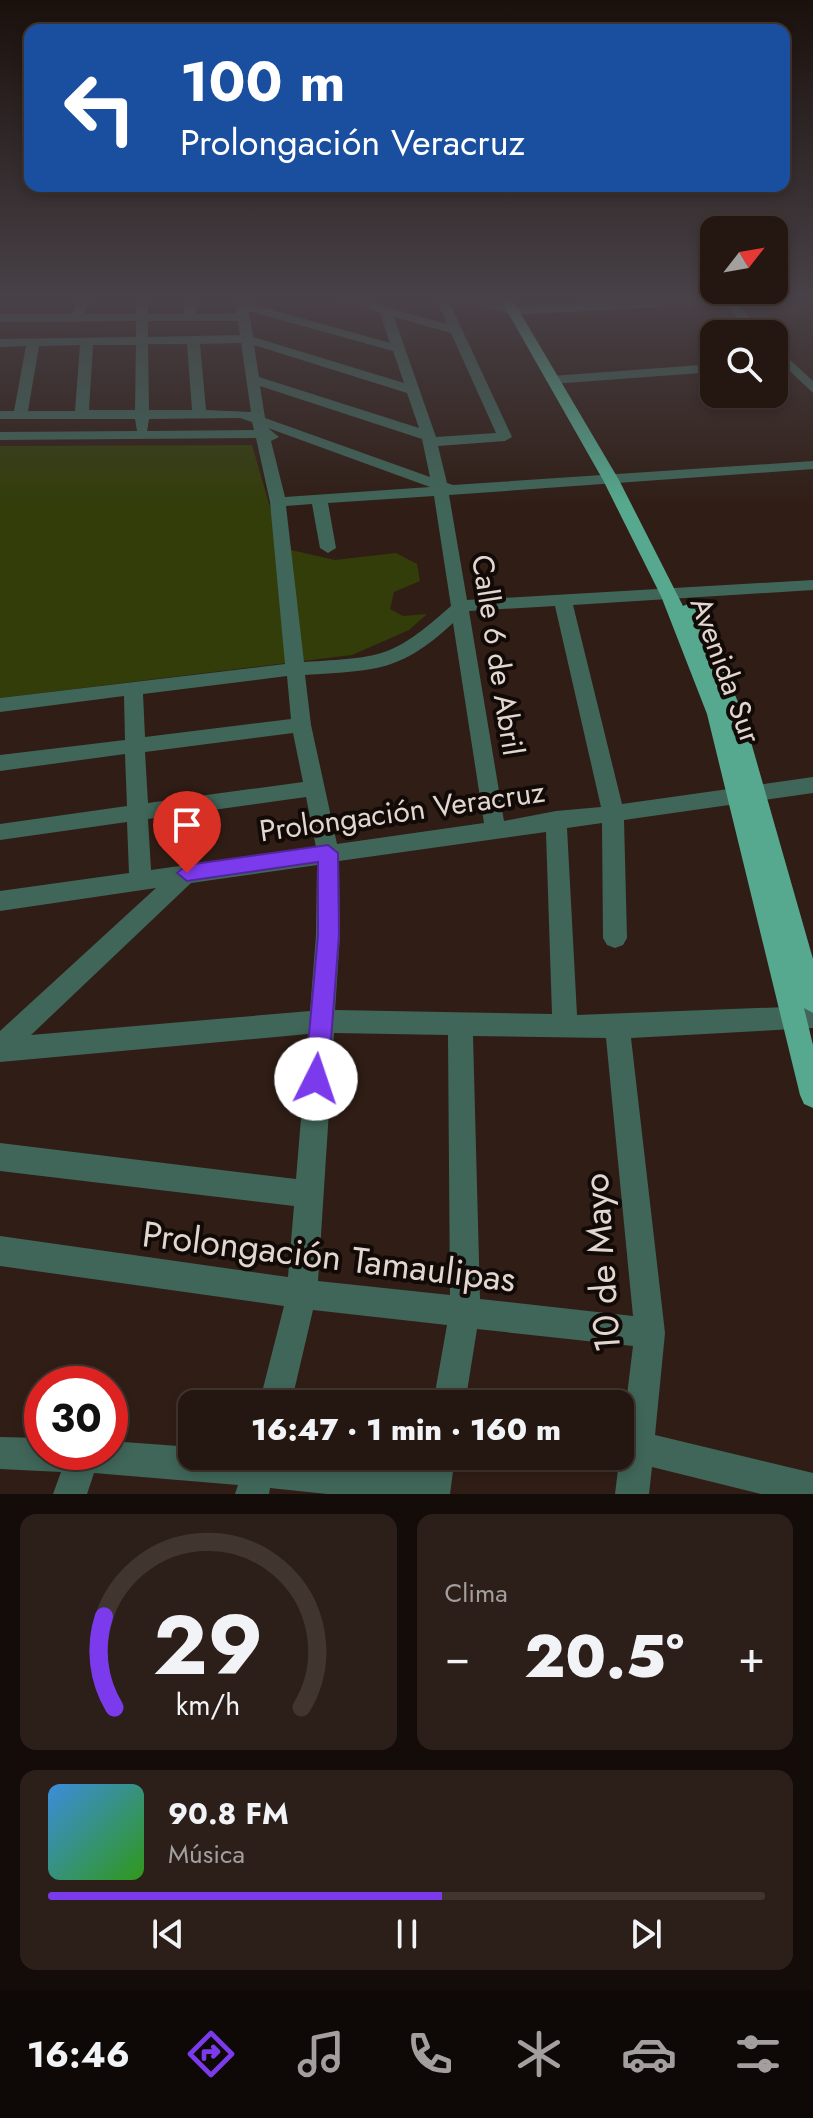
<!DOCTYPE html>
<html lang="es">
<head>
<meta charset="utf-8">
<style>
  :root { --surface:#241610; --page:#2c1f19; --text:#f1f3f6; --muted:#a39f9f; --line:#413530; --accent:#7c3aed }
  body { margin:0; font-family:Jost,sans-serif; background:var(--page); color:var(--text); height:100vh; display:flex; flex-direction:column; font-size:30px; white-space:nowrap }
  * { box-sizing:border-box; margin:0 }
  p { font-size:26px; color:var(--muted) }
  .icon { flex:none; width:44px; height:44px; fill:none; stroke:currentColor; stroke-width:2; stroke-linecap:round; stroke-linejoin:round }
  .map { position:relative; height:1494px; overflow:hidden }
  .side { display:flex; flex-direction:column; gap:20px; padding:20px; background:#140c09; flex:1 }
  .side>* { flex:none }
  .guide { position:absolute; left:24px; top:24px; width:766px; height:168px; border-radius:16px; box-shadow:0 4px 12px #0003,0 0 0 2px var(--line); background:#1a4fa0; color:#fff; overflow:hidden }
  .needle { width:52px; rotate:59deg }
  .fabs { position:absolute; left:700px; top:216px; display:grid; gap:16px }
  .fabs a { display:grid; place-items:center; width:88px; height:88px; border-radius:16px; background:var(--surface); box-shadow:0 4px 12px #0003,0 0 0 2px var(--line); font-size:40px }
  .speed { position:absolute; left:24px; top:1366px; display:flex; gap:16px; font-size:40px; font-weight:700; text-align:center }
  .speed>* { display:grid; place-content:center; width:104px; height:104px; border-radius:50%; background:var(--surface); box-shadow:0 4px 12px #0003,0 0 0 2px var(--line); line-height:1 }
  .speed .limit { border:12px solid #d22; background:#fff; color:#111 }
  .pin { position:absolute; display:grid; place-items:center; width:68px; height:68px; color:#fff; margin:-82px -34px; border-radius:50% 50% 50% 0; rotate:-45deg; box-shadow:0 0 8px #0007 }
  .pin .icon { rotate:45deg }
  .me { position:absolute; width:88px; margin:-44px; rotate:4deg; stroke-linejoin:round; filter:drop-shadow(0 0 6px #0008) }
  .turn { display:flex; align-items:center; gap:28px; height:168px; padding:0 24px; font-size:36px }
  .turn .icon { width:104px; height:104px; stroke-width:2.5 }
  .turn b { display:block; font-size:56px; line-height:68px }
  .big { font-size:60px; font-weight:800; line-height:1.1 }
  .side .card { flex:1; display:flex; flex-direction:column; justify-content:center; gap:12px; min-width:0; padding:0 28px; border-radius:16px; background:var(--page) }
  .side .dial { align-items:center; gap:0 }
  .dial svg { height:208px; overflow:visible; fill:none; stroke:var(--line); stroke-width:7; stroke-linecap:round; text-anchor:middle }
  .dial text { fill:var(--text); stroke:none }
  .song { display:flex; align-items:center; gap:24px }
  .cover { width:96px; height:96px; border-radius:12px; background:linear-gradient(135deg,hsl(210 70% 55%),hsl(110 70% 35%)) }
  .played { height:8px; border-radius:4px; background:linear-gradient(90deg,var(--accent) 55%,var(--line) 55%) }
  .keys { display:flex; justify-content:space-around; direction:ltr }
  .heat { display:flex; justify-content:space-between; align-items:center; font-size:44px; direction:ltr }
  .side .tiles { flex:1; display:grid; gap:20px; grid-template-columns:1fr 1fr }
  .card:last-child { grid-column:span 2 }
  .trip { position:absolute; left:178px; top:1390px; width:456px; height:80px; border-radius:16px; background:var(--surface); box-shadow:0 4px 12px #0003,0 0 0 2px var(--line); font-weight:800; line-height:80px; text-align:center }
  .menu { display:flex; height:128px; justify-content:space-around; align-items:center; background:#0e0906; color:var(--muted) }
  .menu .icon { width:56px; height:56px }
  .menu .active { color:var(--accent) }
  .menu b { font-size:36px; color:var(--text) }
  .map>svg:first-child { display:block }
</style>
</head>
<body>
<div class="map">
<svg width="813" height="1494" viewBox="0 0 813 1494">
  <rect width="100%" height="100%" fill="#301e16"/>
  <!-- green -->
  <path fill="#333d0a" d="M 252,445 L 282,548 L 335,560 L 396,553 L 417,564 L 420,581 L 394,592 L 390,609 L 403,616 L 427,614 L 409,630 L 352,655 L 0,698 L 0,446 Z"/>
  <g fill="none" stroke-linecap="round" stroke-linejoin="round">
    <!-- minor -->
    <g fill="#406659" fill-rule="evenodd">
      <path d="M 80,297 L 92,297 L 84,314 L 136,314 L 136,297 L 148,297 L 148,314 L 183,314 L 186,297 L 198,297 L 196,314 L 237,313 L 235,297 L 247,297 L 248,303 L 390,343 L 380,313 L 328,297 L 349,297 L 447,324 L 435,297 L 447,297 L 512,437 L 505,441 L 438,446 L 447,483 L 453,485 L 813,461 L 813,469 L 449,495 L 467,600 L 813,580 L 813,590 L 573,605 L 622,804 L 813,777 L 813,793 L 624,820 L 627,938 L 623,945 L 615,948 L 607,945 L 603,938 L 602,823 L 567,828 L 577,1015 L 813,1006 L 813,1028 L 631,1038 L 665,1333 L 655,1435 L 813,1473 L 813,1494 L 761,1494 L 652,1467 L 649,1494 L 615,1494 L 633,1346 L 477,1329 L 465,1404 L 433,1404 L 447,1325 L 313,1310 L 291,1404 L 259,1404 L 284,1306 L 0,1266 L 0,1236 L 288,1277 L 294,1206 L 0,1171 L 0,1143 L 296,1179 L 308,1034 L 0,1062 L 0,1031 L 156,888 L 0,911 L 0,891 L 129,873 L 127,822 L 0,840 L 0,824 L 127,806 L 125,754 L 0,771 L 0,755 L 125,740 L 124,696 L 0,712 L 0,698 L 285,664 L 270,502 L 256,438 L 0,440 L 0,432 L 137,431 L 135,419 L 0,419 L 0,411 L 14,411 L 26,346 L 0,347 L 0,339 L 136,337 L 136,321 L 0,322 L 0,314 L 72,314 ZM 249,311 L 393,351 L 404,383 L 253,337 ZM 394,317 L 451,333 L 496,433 L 436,437 ZM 148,321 L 238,321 L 240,335 L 148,337 ZM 241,343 L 251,412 L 206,410 L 200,344 ZM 148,344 L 187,344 L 192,410 L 149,410 ZM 80,345 L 75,411 L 28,411 L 39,346 ZM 93,345 L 136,345 L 135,410 L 89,410 ZM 254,345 L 407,393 L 419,428 L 259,377 ZM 260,386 L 422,439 L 430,477 L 265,418 ZM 240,418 L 252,422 L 254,430 L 147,431 L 149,419 ZM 268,428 L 430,487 L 285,497 L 271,441 L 279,437 ZM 434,496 L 451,606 C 391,659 382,657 304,662 L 286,506 L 312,504 L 320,548 L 328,553 L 336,548 L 328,503 ZM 555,606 L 601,807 L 556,811 L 504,821 L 469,611 ZM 453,623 L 484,823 L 337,844 L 311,725 L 305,675 C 375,670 399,673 453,623 ZM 287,676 L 291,719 L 145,737 L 143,694 ZM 293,733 L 303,782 L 148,803 L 145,752 ZM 306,797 L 316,847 L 151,870 L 148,819 ZM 546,832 L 552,1014 L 335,1010 L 340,935 L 339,861 ZM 317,865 L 316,935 L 310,1011 L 31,1035 L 191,883 ZM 334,1033 L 448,1035 L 450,1295 L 318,1281 ZM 473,1036 L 606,1038 L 633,1316 L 480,1299 Z"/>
      <path d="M 448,297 L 470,297 L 513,307 L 718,297 L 804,297 L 798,301 L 737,304 L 766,334 L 753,334 L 724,304 L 513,315 Z"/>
      <path d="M 774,345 L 813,381 L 813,393 L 774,356 Z"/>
      <path d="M 714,364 L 714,372 L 552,384 L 545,380 L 552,376 Z"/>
      <path d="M 0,1437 L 42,1438 L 42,1452 L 110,1452 L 110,1441 L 192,1447 L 192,1456 L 284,1456 L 420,1472 L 423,1456 L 455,1456 L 450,1494 L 327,1494 L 270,1488 L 269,1494 L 235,1494 L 238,1485 L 94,1473 L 87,1494 L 53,1494 L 61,1472 L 0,1469 Z"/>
    </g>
    <!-- major -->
    <path fill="#56a98e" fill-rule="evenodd" d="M 499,297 L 511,297 L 619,480 L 683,606 L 690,603 L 699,609 L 743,714 L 813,959 L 813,1013 L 804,1008 L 813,1045 L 813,1108 L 804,1104 L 800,1095 L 707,714 L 661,596 L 603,480 Z"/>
  </g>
  <!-- sky -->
  <linearGradient id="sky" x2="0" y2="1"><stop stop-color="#1a100c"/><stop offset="0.59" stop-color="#484147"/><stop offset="1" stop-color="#484147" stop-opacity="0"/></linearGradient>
  <rect width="813" height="506" fill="url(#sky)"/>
  <!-- route -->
  <path fill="#7c3aed" stroke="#51269a" stroke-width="2" d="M 328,845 L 338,853 L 339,935 L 328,1079 L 325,1087 L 316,1090 L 308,1087 L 305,1079 L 318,935 L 318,862 L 187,881 L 177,873 L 187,865 Z"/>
  <g text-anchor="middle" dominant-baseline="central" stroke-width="8" stroke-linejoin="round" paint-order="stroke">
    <!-- street labels -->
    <g font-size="30" fill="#e2d6d0" stroke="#120a07">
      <text transform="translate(498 655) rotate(81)">Calle 6 de Abril</text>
      <text transform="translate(726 670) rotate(70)">Avenida Sur</text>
      <text transform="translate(402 811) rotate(-8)">Prolongación Veracruz</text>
    </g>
    <!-- near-street labels -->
    <g font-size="36" fill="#e2d6d0" stroke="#120a07">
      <text transform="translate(329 1256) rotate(7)">Prolongación Tamaulipas</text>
      <text transform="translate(601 1263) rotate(-94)">10 de Mayo</text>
    </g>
  </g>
</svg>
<div class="fabs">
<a><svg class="needle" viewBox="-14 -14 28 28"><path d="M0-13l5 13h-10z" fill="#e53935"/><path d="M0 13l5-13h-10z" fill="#a39f9f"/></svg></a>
<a><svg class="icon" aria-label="search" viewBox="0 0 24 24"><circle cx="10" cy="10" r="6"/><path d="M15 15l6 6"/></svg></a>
</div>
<div class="speed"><div class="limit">30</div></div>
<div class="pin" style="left:187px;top:873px;background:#d93025"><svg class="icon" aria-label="arrive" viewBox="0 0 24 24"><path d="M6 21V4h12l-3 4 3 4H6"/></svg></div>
<svg class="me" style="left:316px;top:1079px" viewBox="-20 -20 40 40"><circle r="19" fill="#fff"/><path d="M0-13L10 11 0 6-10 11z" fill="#7c3aed"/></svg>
<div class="trip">16:47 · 1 min · 160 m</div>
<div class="guide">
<div class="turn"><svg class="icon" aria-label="left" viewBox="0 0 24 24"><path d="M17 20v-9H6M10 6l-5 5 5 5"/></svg><div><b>100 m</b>Prolongación Veracruz</div></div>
</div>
</div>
<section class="side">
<div class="tiles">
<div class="card dial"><svg viewBox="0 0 100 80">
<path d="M14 69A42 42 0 1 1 86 69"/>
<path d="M14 69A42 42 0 0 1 10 34" stroke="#7c3aed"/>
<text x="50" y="56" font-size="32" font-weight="700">29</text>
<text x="50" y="72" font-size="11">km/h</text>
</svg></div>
<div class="card"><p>Clima</p>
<div class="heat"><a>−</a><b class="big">20.5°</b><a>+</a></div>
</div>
<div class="card">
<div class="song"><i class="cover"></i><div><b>90.8 FM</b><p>Música</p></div></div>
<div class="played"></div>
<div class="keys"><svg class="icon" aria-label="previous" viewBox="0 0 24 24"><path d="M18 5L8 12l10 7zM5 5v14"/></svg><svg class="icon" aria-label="pause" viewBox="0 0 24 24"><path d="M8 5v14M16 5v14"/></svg><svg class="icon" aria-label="next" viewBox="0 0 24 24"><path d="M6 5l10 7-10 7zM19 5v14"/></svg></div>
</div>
</div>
</section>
<nav class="menu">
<b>16:46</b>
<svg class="icon active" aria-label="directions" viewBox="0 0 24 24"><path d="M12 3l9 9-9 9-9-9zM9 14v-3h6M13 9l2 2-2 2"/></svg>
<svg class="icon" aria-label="music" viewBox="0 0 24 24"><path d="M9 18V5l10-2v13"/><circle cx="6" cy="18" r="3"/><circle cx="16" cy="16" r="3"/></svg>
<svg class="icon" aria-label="phone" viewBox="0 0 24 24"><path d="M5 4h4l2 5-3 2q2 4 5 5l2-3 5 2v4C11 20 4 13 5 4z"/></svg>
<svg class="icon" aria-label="climate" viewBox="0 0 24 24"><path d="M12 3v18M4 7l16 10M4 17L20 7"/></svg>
<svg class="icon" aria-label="car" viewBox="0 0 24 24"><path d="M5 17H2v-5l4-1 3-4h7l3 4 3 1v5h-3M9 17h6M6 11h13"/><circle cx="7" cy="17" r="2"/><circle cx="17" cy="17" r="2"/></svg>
<svg class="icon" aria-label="filters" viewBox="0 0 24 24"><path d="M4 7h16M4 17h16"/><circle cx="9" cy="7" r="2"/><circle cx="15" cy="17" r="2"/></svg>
</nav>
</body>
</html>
